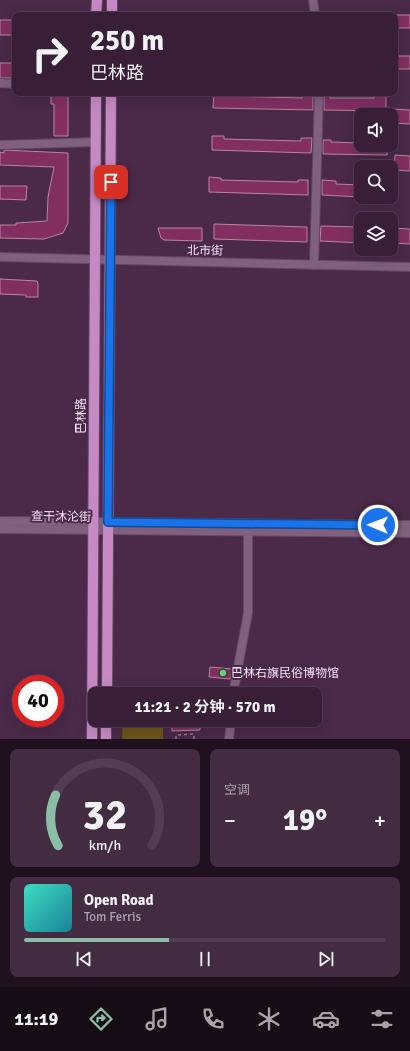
<!DOCTYPE html>
<html lang="zh">
<head>
<meta charset="utf-8">
<style>
  :root { --surface:#381f37; --page:#432c42; --text:#f1f3f6; --muted:#aba2ad; --line:#523d52; --accent:#8abfa5 }
  body { margin:0; font-family:Signika,"Noto Sans SC",sans-serif; background:var(--page); color:var(--text); height:100vh; display:flex; flex-direction:column; font-size:15px; white-space:nowrap }
  * { box-sizing:border-box; margin:0 }
  p { font-size:13px; color:var(--muted) }
  .icon { flex:none; width:22px; height:22px; fill:none; stroke:currentColor; stroke-width:2; stroke-linecap:round; stroke-linejoin:round }
  .map { position:relative; height:739px; overflow:hidden }
  .side { display:flex; flex-direction:column; gap:10px; padding:10px; background:#1f111e; flex:1 }
  .side>* { flex:none }
  .guide { position:absolute; left:12px; top:12px; width:386px; height:84px; border-radius:8px; box-shadow:0 4px 16px #0002,0 0 0 1px var(--line); background:#381f37; color:var(--text); overflow:hidden }
  .fabs { position:absolute; left:354px; top:108px; display:grid; gap:8px }
  .fabs a { display:grid; place-items:center; width:44px; height:44px; border-radius:8px; background:var(--surface); box-shadow:0 4px 16px #0002,0 0 0 1px var(--line); font-size:20px }
  .speed { position:absolute; left:12px; top:675px; display:flex; gap:8px; font-size:20px; font-weight:700; text-align:center }
  .speed>* { display:grid; place-content:center; width:52px; height:52px; border-radius:50%; background:var(--surface); box-shadow:0 4px 16px #0002,0 0 0 1px var(--line); line-height:1 }
  .speed .limit { border:6px solid #d22; background:#fff; color:#111 }
  .pin { position:absolute; display:grid; place-items:center; width:34px; height:34px; color:#fff; margin:-17px; border-radius:8px; box-shadow:0 2px 6px #0006 }
  .me { position:absolute; width:44px; margin:-22px; rotate:271deg; stroke-linejoin:round; filter:drop-shadow(0 0 3px #0008) }
  .turn { display:flex; align-items:center; gap:14px; height:84px; padding:0 12px; font-size:18px }
  .turn .icon { width:52px; height:52px; stroke-width:2.5 }
  .turn b { display:block; font-size:28px; line-height:34px }
  .big { font-size:30px; font-weight:700; line-height:1.1 }
  .side .card { flex:1; display:flex; flex-direction:column; justify-content:center; gap:6px; min-width:0; padding:0 14px; border-radius:8px; background:var(--page) }
  .side .dial { align-items:center; gap:0 }
  .dial svg { height:104px; overflow:visible; fill:none; stroke:var(--line); stroke-width:7; stroke-linecap:round; text-anchor:middle }
  .dial text { fill:var(--text); stroke:none }
  .song { display:flex; align-items:center; gap:12px }
  .cover { width:48px; height:48px; border-radius:6px; background:linear-gradient(135deg,hsl(170 70% 55%),hsl(190 70% 35%)) }
  .played { height:4px; border-radius:2px; background:linear-gradient(90deg,var(--accent) 40%,var(--line) 40%) }
  .keys { display:flex; justify-content:space-around; direction:ltr }
  .heat { display:flex; justify-content:space-between; align-items:center; font-size:22px; direction:ltr }
  .side .tiles { flex:1; display:grid; gap:10px; grid-template-columns:1fr 1fr }
  .card:last-child { grid-column:span 2 }
  .trip { position:absolute; left:88px; top:687px; width:234px; height:40px; border-radius:8px; background:var(--surface); box-shadow:0 4px 16px #0002,0 0 0 1px var(--line); font-weight:700; line-height:40px; text-align:center }
  .dock { display:flex; height:64px; justify-content:space-around; align-items:center; background:#160c16; color:var(--muted) }
  .dock .icon { width:28px; height:28px }
  .dock .active { color:var(--accent) }
  .dock b { font-size:18px; color:var(--text) }
  .map>svg:first-child { display:block }
</style>
</head>
<body>
<div class="map">
<svg width="410" height="739" viewBox="0 0 410 739">
  <rect width="100%" height="100%" fill="#4a2949"/>
  <!-- green -->
  <path fill="#6b5418" d="M 123,720 L 163,720 L 163,739 L 122,739 Z"/>
  <!-- building -->
  <g fill="#822f60" stroke="#b8869f">
    <rect x="395" y="15" width="15" height="13"/>
    <rect x="0" y="20" width="15" height="15"/>
    <rect x="396" y="56" width="14" height="13"/>
    <rect x="0" y="63" width="15" height="15"/>
    <path d="M 51,93 L 68,93 L 68,136 L 54,136 L 54,104 L 51,104 Z"/>
    <path d="M 214,93 L 225,93 L 225,96 L 302,98 L 302,95 L 313,95 L 313,110 L 213,108 Z"/>
    <path d="M 324,95 L 330,95 L 330,98 L 374,98 L 374,96 L 386,96 L 386,111 L 324,110 Z"/>
    <path d="M 393,109 L 410,110 L 410,124 L 392,123 Z"/>
    <path d="M 212,136 L 224,136 L 224,139 L 301,141 L 301,138 L 312,138 L 311,153 L 212,150 Z"/>
    <path d="M 323,140 L 331,140 L 331,142 L 361,143 L 361,145 L 388,145 L 387,155 L 323,154 Z"/>
    <path d="M 4,150 L 68,153 L 68,223 L 63,233 L 44,239 L 0,238 L 0,225 L 16,225 L 16,223 L 47,221 L 48,197 L 54,167 L 0,165 L 0,152 L 4,153 Z"/>
    <path d="M 395,155 L 410,156 L 410,171 L 394,170 Z"/>
    <path d="M 209,177 L 221,178 L 221,180 L 298,182 L 298,180 L 308,180 L 308,195 L 209,192 Z"/>
    <path d="M 322,180 L 336,181 L 336,184 L 361,185 L 361,197 L 322,195 Z"/>
    <path d="M 0,186 L 27,186 L 26,200 L 0,199 Z"/>
    <path d="M 214,224 L 307,227 L 307,242 L 214,239 Z"/>
    <path d="M 321,226 L 361,227 L 361,243 L 320,241 Z"/>
    <path d="M 158,228 L 202,228 L 202,241 L 164,240 L 161,238 Z"/>
    <path d="M 391,228 L 410,229 L 410,244 L 391,243 Z"/>
    <path d="M 0,279 L 37,281 L 38,284 L 38,297 L 26,297 L 26,295 L 0,294 Z"/>
    <path d="M 210,667 L 232,669 L 230,679 L 209,677 Z"/>
    <path d="M 200,724 L 200,730 L 172,731 L 172,726 Z"/>
  </g>
  <g fill="none" stroke-linecap="round" stroke-linejoin="round">
    <!-- minor casing -->
    <g stroke="#654664" stroke-width="10">
      <g id="minor">
        <path d="M 313,0 L 315,15"/>
        <path d="M 0,83 L 15,84"/>
        <path d="M 0,145 L 95,142"/>
        <path d="M 0,257 L 410,267"/>
        <path d="M 314,265 L 319,93"/>
        <path d="M 0,521 L 410,525"/>
        <path d="M 0,529 L 410,533"/>
        <path d="M 233,694 L 248,613 L 248,532"/>
        <path d="M 229,739 L 231,720"/>
      </g>
    </g>
    <!-- major casing -->
    <g stroke="#654664" stroke-width="12">
      <g id="major">
        <path d="M 96,15 L 97,0"/>
        <path d="M 112,15 L 112,0"/>
        <path d="M 107,694 L 111,93"/>
        <path d="M 92,739 L 96,93"/>
        <path d="M 106,739 L 106,720"/>
      </g>
    </g>
    <!-- path -->
    <path stroke="#927691" stroke-width="1.5" stroke-dasharray="3 3" stroke-linecap="butt" d="M 176,739 L 176,735 L 194,734 L 194,739"/>
    <!-- minor -->
    <use href="#minor" stroke="#7f617e" stroke-width="8"/>
    <!-- major -->
    <use href="#major" stroke="#c589c4" stroke-width="10"/>
  </g>
  <g fill="none" stroke-linecap="round" stroke-linejoin="round">
    <!-- route casing -->
    <g stroke="#114b97" stroke-width="10">
      <path id="route" d="M 111,182 L 108,522 L 378,525"/>
    </g>
    <!-- route -->
    <use href="#route" stroke="#1a73e8" stroke-width="7"/>
  </g>
  <!-- markers -->
  <circle fill="#58d570" stroke="#4a2949" stroke-width="1.5" cx="223" cy="673" r="4"/>
  <g text-anchor="middle" dominant-baseline="central" stroke-width="4" stroke-linejoin="round" paint-order="stroke">
    <!-- street labels -->
    <g font-size="12" fill="#f5e0f4" stroke="#4a2949">
      <text transform="translate(205 251) rotate(1)">北市街</text>
      <text transform="translate(81 416) rotate(-90)">巴林路</text>
      <text transform="translate(61 517) rotate(1)">查干沐沦街</text>
    </g>
    <!-- poi labels -->
    <g font-size="12" fill="#f5e0f4" stroke="#4a2949" text-anchor="start">
      <text x="231" y="673">巴林右旗民俗博物馆</text>
    </g>
  </g>
</svg>
<div class="fabs">
<a><svg class="icon" aria-label="sound" viewBox="0 0 24 24"><path d="M4 9h4l5-4v14l-5-4H4zM17 9q2 3 0 6"/></svg></a>
<a><svg class="icon" aria-label="search" viewBox="0 0 24 24"><circle cx="10" cy="10" r="6"/><path d="M15 15l6 6"/></svg></a>
<a><svg class="icon" aria-label="layers" viewBox="0 0 24 24"><path d="M12 4l9 5-9 5-9-5zM3 14l9 5 9-5"/></svg></a>
</div>
<div class="speed"><div class="limit">40</div></div>
<div class="pin" style="left:111px;top:182px;background:#d93025"><svg class="icon" aria-label="arrive" viewBox="0 0 24 24"><path d="M6 21V4h12l-3 4 3 4H6"/></svg></div>
<svg class="me" style="left:378px;top:525px" viewBox="-20 -20 40 40"><circle r="17" fill="#1a73e8" stroke="#fff" stroke-width="3"/><path d="M0-11L8 9 0 5-8 9z" fill="#fff"/></svg>
<div class="trip">11:21 · 2 分钟 · 570 m</div>
<div class="guide">
<div class="turn"><svg class="icon" aria-label="right" viewBox="0 0 24 24"><path d="M7 20v-9h11M14 6l5 5-5 5"/></svg><div><b>250 m</b>巴林路</div></div>
</div>
</div>
<section class="side">
<div class="tiles">
<div class="card dial"><svg viewBox="0 0 100 80">
<path d="M14 69A42 42 0 1 1 86 69"/>
<path d="M14 69A42 42 0 0 1 12 30" stroke="#8abfa5"/>
<text x="50" y="56" font-size="32" font-weight="700">32</text>
<text x="50" y="72" font-size="11">km/h</text>
</svg></div>
<div class="card"><p>空调</p>
<div class="heat"><a>−</a><b class="big">19°</b><a>+</a></div>
</div>
<div class="card">
<div class="song"><i class="cover"></i><div><b>Open Road</b><p>Tom Ferris</p></div></div>
<div class="played"></div>
<div class="keys"><svg class="icon" aria-label="previous" viewBox="0 0 24 24"><path d="M18 5L8 12l10 7zM5 5v14"/></svg><svg class="icon" aria-label="pause" viewBox="0 0 24 24"><path d="M8 5v14M16 5v14"/></svg><svg class="icon" aria-label="next" viewBox="0 0 24 24"><path d="M6 5l10 7-10 7zM19 5v14"/></svg></div>
</div>
</div>
</section>
<nav class="dock">
<b>11:19</b>
<svg class="icon active" aria-label="directions" viewBox="0 0 24 24"><path d="M12 3l9 9-9 9-9-9zM9 14v-3h6M13 9l2 2-2 2"/></svg>
<svg class="icon" aria-label="music" viewBox="0 0 24 24"><path d="M9 18V5l10-2v13"/><circle cx="6" cy="18" r="3"/><circle cx="16" cy="16" r="3"/></svg>
<svg class="icon" aria-label="phone" viewBox="0 0 24 24"><path d="M5 4h4l2 5-3 2q2 4 5 5l2-3 5 2v4C11 20 4 13 5 4z"/></svg>
<svg class="icon" aria-label="climate" viewBox="0 0 24 24"><path d="M12 3v18M4 7l16 10M4 17L20 7"/></svg>
<svg class="icon" aria-label="car" viewBox="0 0 24 24"><path d="M5 17H2v-5l4-1 3-4h7l3 4 3 1v5h-3M9 17h6M6 11h13"/><circle cx="7" cy="17" r="2"/><circle cx="17" cy="17" r="2"/></svg>
<svg class="icon" aria-label="filters" viewBox="0 0 24 24"><path d="M4 7h16M4 17h16"/><circle cx="9" cy="7" r="2"/><circle cx="15" cy="17" r="2"/></svg>
</nav>
</body>
</html>
